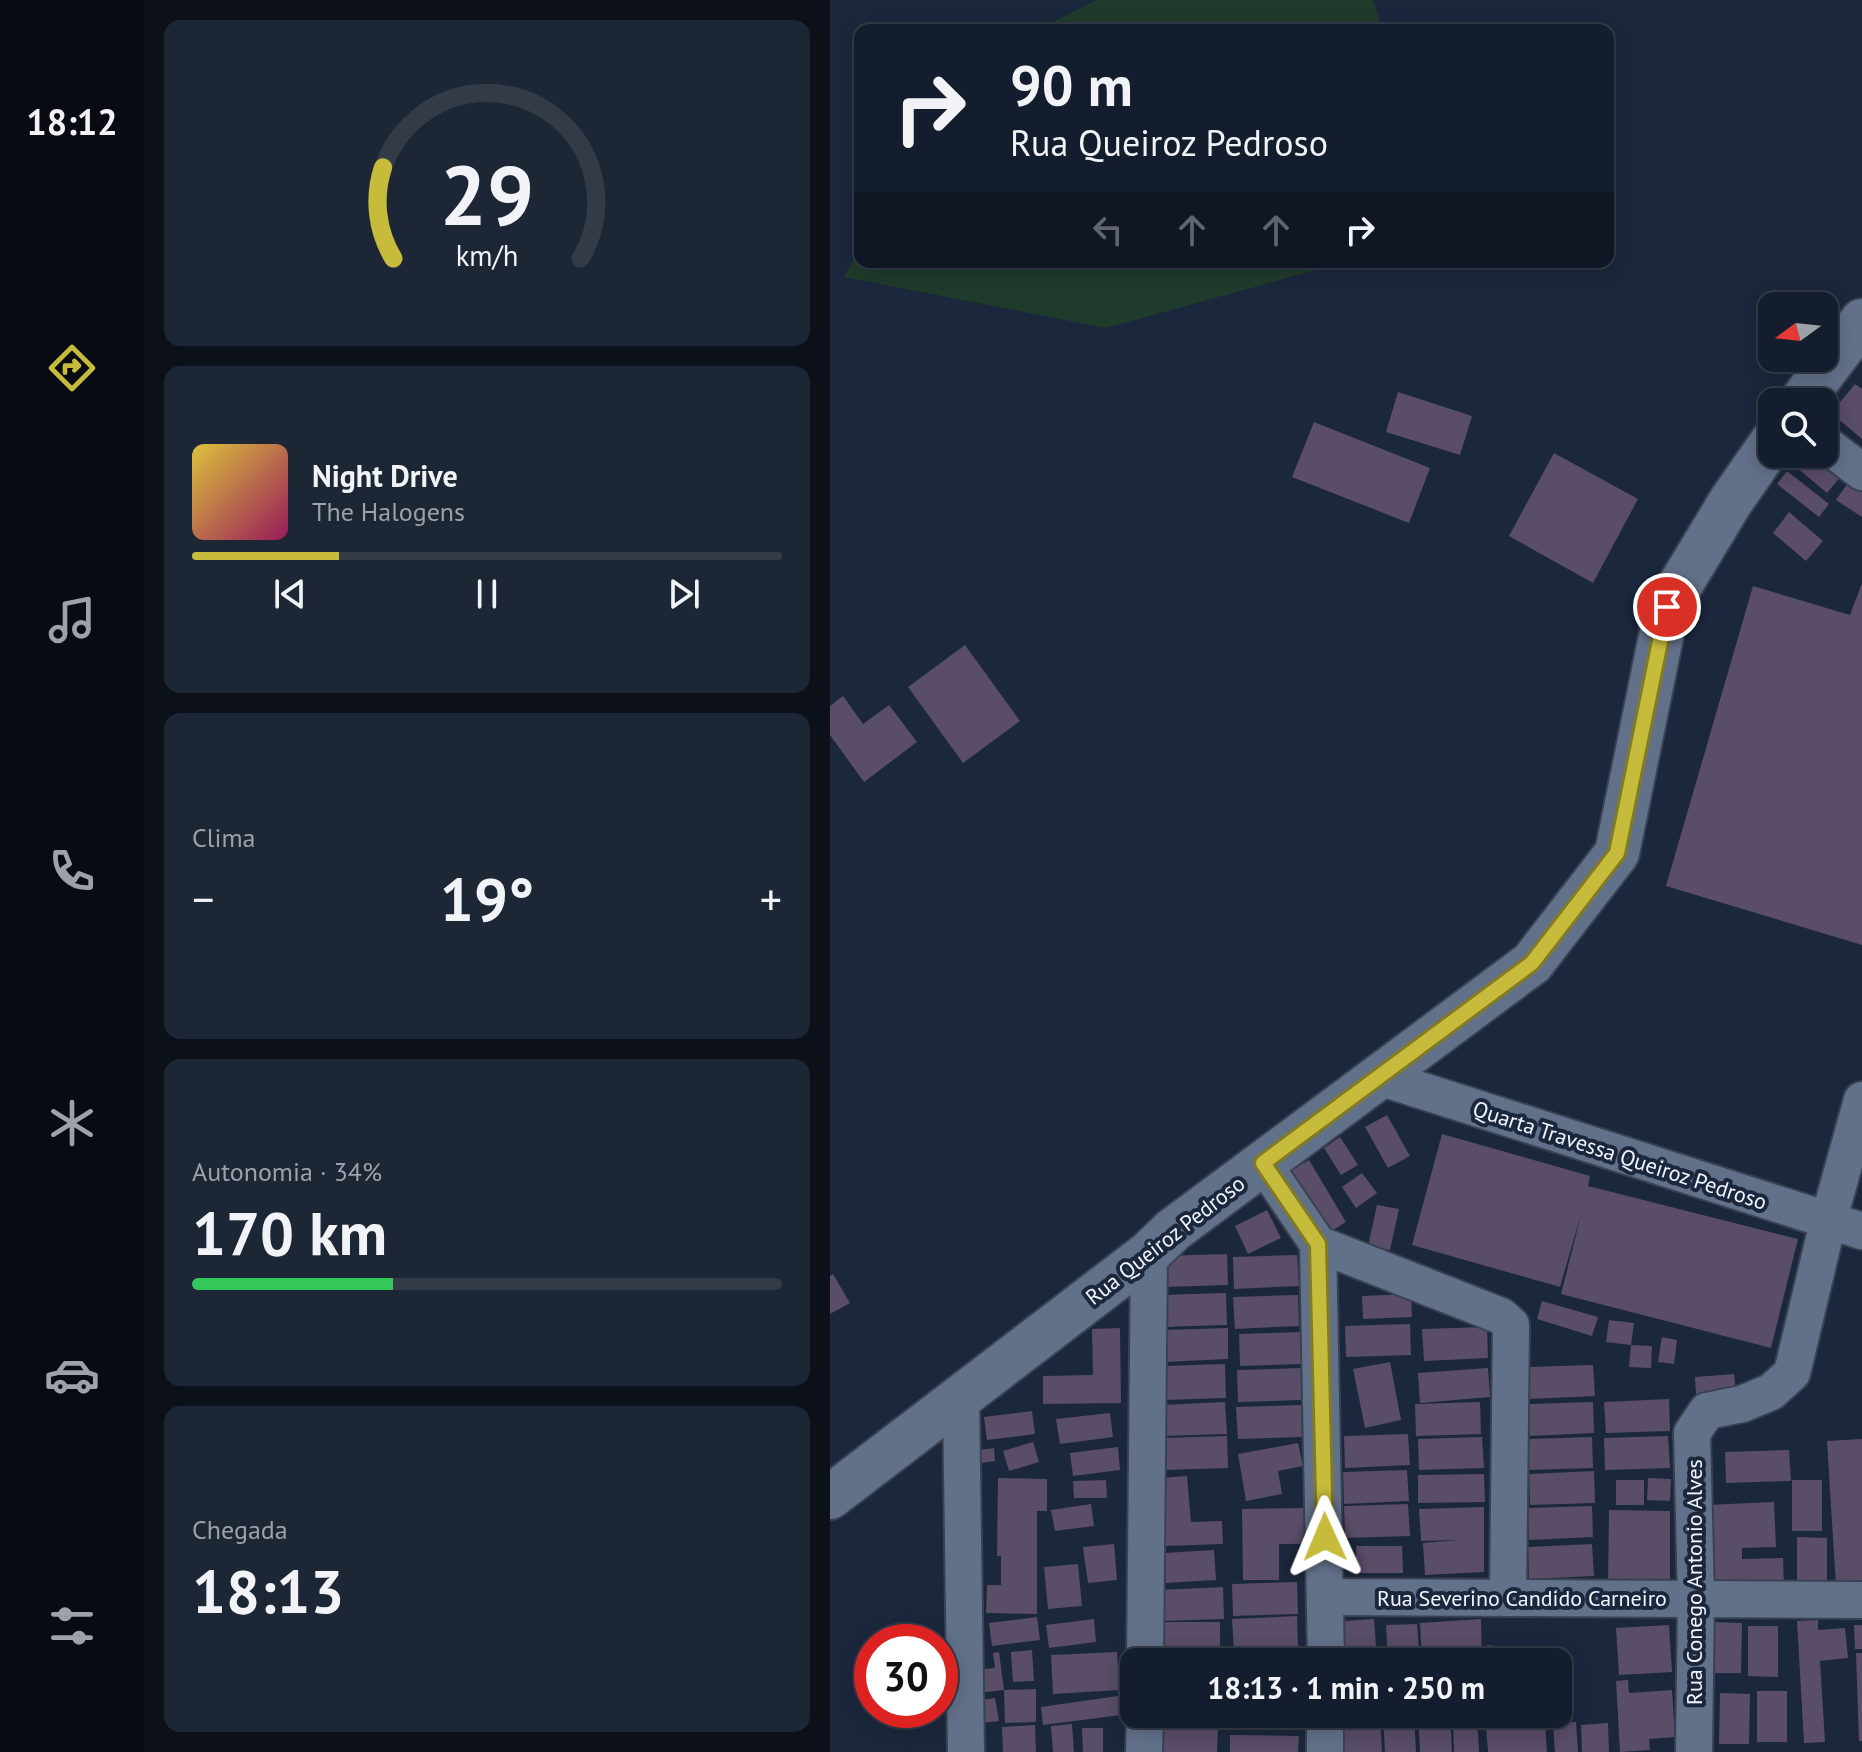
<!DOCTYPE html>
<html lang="pt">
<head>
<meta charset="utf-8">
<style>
  :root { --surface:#141d2d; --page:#1d2635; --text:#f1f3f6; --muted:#9da2aa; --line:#333b49; --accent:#c7bb3b }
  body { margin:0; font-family:"PT Sans",sans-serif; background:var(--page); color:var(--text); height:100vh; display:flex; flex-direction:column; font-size:30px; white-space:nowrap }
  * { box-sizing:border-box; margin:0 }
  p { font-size:26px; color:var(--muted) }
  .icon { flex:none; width:44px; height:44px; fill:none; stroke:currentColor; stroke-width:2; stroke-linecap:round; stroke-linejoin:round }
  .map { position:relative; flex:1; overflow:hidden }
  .panel { display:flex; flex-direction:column; gap:20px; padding:20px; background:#0b1019; width:686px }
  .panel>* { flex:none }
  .hud { position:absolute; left:24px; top:24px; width:760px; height:244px; border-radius:16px; box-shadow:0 4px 20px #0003,0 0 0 2px var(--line); background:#141d2d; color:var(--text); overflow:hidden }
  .needle { width:52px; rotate:255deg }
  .buttons { position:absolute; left:928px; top:292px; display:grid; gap:16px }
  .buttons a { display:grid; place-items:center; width:80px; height:80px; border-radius:16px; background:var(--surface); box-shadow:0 4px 20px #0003,0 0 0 2px var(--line); font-size:40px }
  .speed { position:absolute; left:24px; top:1624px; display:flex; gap:16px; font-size:40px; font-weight:700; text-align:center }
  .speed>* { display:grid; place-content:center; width:104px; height:104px; border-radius:50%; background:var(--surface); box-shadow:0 4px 20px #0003,0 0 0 2px var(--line); line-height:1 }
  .speed .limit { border:12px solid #d22; background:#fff; color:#111 }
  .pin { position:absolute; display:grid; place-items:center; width:68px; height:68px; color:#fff; margin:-34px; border:4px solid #fff; border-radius:50%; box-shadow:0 2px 8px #0007 }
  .me { position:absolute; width:88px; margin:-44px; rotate:359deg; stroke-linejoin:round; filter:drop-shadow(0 0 6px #0008) }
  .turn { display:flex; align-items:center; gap:28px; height:168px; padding:0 24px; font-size:36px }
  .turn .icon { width:104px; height:104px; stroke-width:2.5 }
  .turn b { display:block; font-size:56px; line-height:68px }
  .lanes { display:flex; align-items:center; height:76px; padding:0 24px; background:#0003; justify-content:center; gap:40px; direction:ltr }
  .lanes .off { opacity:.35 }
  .big { font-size:60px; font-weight:800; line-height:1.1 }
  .panel .tile { flex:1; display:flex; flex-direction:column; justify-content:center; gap:12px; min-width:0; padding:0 28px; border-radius:16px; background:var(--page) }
  .panel .dial { align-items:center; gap:0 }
  .dial svg { height:208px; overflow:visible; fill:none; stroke:var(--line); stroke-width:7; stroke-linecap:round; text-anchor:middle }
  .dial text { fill:var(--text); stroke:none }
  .song { display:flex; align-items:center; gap:24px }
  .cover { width:96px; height:96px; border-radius:12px; background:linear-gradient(135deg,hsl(50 70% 55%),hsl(330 70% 35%)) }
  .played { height:8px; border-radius:4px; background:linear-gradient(90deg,var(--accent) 25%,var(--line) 25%) }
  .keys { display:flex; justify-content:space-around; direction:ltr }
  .heat { display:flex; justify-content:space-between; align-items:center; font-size:44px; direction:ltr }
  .charge { height:12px; border-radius:6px; background:linear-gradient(90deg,#34c759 34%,var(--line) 0) }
  .trip { position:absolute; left:290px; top:1648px; width:452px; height:80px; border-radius:16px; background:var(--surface); box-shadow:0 4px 20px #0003,0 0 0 2px var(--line); font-weight:800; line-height:80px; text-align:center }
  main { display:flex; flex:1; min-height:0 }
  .menu { display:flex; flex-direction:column; width:144px; justify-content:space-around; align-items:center; background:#080c12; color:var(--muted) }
  .menu .icon { width:56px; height:56px }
  .menu .selected { color:var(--accent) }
  .menu b { font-size:36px; color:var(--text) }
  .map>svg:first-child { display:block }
</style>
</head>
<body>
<main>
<nav class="menu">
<b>18:12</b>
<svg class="icon selected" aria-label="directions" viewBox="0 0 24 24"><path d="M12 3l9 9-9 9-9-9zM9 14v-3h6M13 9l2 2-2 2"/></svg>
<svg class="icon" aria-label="music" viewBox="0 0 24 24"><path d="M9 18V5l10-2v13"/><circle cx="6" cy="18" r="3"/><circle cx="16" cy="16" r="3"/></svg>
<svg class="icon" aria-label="phone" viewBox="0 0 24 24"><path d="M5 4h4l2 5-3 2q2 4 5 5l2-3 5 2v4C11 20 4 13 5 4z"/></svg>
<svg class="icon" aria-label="climate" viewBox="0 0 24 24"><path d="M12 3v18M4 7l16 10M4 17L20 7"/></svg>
<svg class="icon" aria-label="car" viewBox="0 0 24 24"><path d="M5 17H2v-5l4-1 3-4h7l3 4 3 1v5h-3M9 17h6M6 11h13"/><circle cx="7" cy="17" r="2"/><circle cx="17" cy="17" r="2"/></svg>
<svg class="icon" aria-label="filters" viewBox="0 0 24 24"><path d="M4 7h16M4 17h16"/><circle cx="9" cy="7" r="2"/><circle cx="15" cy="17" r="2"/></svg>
</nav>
<section class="panel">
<div class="tile dial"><svg viewBox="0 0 100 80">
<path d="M14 69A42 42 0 1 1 86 69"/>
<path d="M14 69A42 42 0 0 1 10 34" stroke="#c7bb3b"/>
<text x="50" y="56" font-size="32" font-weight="700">29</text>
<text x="50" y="72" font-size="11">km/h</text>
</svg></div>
<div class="tile">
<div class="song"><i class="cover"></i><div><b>Night Drive</b><p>The Halogens</p></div></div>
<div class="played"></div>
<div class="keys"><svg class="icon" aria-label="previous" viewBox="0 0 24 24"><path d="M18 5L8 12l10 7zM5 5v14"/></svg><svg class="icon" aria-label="pause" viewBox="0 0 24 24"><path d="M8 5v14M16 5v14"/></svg><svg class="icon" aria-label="next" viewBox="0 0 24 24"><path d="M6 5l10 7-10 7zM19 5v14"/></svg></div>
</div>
<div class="tile"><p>Clima</p>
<div class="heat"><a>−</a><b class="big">19°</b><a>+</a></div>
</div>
<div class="tile"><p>Autonomia · 34%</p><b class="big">170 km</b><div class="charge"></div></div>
<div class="tile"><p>Chegada</p><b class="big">18:13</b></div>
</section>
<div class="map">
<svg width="1032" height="1752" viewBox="0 0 1032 1752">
  <rect width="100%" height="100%" fill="#1b273c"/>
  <!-- green -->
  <g fill="#1f3b2b">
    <path d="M 267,0 L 543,0 L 553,30 L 207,30 Z"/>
    <path d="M 30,247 L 30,262 L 515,262 L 276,328 L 14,277 Z"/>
  </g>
  <!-- building -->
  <g fill="#594d67">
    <path d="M 1025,384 L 1032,389 L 1032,439 L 1001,413 Z"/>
    <path d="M 568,392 L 642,416 L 630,455 L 556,432 Z"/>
    <path d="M 484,422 L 600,468 L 579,523 L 462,477 Z"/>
    <path d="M 724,453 L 808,499 L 763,583 L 679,536 Z"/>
    <path d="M 966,454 L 984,454 L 1011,476 L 997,493 L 960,462 Z"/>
    <path d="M 957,471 L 999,504 L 989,517 L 947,484 Z"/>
    <path d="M 1020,480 L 1032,488 L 1032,517 L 1006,500 Z"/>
    <path d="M 959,512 L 993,541 L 976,561 L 943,533 Z"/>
    <path d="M 1032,583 L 1032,945 L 836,886 L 923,586 L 1020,615 Z"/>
    <path d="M 135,645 L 190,721 L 133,763 L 78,687 Z"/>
    <path d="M 13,696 L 33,724 L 59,705 L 87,742 L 34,782 L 0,735 L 0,706 Z"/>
    <path d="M 557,1115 L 580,1156 L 558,1168 L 535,1127 Z"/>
    <path d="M 612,1134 L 760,1176 L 758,1186 L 968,1239 L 941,1348 L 731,1294 L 752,1211 L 730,1287 L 582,1245 Z"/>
    <path d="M 510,1137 L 528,1165 L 511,1175 L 494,1148 Z"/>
    <path d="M 479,1160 L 516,1222 L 495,1235 L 457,1173 Z"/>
    <path d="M 532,1173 L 547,1193 L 526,1208 L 512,1187 Z"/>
    <path d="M 547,1205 L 569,1209 L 560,1250 L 538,1246 Z"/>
    <path d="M 437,1210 L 451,1238 L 418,1254 L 405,1226 Z"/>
    <path d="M 397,1254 L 398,1285 L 334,1287 L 332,1256 Z"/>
    <path d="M 467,1255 L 469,1286 L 404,1289 L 403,1257 Z"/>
    <path d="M 3,1274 L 20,1303 L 0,1314 L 0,1276 Z"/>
    <path d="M 396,1293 L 397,1325 L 333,1327 L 331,1295 Z"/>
    <path d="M 581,1294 L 582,1317 L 533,1319 L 532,1296 Z"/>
    <path d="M 468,1295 L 469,1326 L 405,1329 L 403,1297 Z"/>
    <path d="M 712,1301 L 768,1317 L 762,1336 L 707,1319 Z"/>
    <path d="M 779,1320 L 804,1323 L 801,1345 L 822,1346 L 821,1368 L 799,1367 L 801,1345 L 776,1342 Z"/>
    <path d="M 580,1324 L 581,1355 L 516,1357 L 515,1326 Z"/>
    <path d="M 657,1327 L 658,1358 L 594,1361 L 592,1329 Z"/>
    <path d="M 290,1328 L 291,1403 L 213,1404 L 213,1376 L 263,1375 L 262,1329 Z"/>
    <path d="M 398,1328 L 398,1359 L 334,1362 L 333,1330 Z"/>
    <path d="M 473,1332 L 474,1364 L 410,1366 L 409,1334 Z"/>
    <path d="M 832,1337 L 847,1340 L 844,1364 L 828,1362 Z"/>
    <path d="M 560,1362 L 571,1420 L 535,1428 L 523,1369 Z"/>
    <path d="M 395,1364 L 396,1398 L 335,1400 L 333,1366 Z"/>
    <path d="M 763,1365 L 765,1396 L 700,1399 L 699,1367 Z"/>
    <path d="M 472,1368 L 473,1400 L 408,1402 L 407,1370 Z"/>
    <path d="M 658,1368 L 660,1397 L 590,1403 L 588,1373 Z"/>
    <path d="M 904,1374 L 906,1392 L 866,1394 L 865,1377 Z"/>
    <path d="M 839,1399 L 840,1431 L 776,1433 L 774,1402 Z"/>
    <path d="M 395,1402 L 397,1434 L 332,1436 L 331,1405 Z"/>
    <path d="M 650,1402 L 651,1434 L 586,1436 L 585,1404 Z"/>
    <path d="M 763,1402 L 764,1433 L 700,1436 L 698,1404 Z"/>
    <path d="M 471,1405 L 472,1437 L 408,1439 L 406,1407 Z"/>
    <path d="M 202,1411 L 205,1434 L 157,1440 L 154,1417 Z"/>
    <path d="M 280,1413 L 283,1437 L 230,1444 L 226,1419 Z"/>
    <path d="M 578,1434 L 580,1465 L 515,1468 L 514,1436 Z"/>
    <path d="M 397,1436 L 398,1468 L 334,1470 L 333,1438 Z"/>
    <path d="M 838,1436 L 840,1468 L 775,1470 L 774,1438 Z"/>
    <path d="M 652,1437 L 654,1468 L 589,1470 L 588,1439 Z"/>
    <path d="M 762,1437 L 763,1468 L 699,1470 L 697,1439 Z"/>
    <path d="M 1032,1439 L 1032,1584 L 1006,1586 L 997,1441 Z"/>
    <path d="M 203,1442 L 209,1462 L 179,1471 L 173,1451 Z"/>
    <path d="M 468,1443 L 473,1466 L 448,1471 L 452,1494 L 416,1501 L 408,1454 Z"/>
    <path d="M 288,1447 L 290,1470 L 243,1476 L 240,1453 Z"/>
    <path d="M 164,1448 L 165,1461 L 151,1463 L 149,1450 Z"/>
    <path d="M 959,1450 L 961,1481 L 896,1483 L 895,1452 Z"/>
    <path d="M 577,1470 L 579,1501 L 514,1504 L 513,1472 Z"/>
    <path d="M 764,1471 L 765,1503 L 700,1505 L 699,1474 Z"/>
    <path d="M 654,1474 L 655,1502 L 588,1503 L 588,1475 Z"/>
    <path d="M 357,1476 L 361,1522 L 392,1521 L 393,1544 L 335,1546 L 331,1478 Z"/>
    <path d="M 168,1478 L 217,1479 L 217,1511 L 207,1511 L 207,1614 L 156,1613 L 157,1585 L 171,1585 L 171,1556 L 167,1556 Z"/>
    <path d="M 818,1478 L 841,1479 L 840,1501 L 817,1500 Z"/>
    <path d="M 276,1480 L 277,1498 L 244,1498 L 243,1481 Z"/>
    <rect x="786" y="1480" width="28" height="25"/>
    <rect x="962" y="1480" width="30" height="51"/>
    <path d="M 944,1502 L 946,1547 L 912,1548 L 912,1559 L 953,1558 L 954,1585 L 879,1587 L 876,1505 Z"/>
    <path d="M 261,1504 L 264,1526 L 225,1531 L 221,1510 Z"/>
    <path d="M 578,1504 L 580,1536 L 515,1538 L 514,1506 Z"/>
    <path d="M 762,1506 L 763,1537 L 699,1540 L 698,1508 Z"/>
    <path d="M 654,1507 L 654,1572 L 595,1575 L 593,1543 L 628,1540 L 591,1541 L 589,1509 Z"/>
    <path d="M 475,1508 L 476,1544 L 449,1544 L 449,1580 L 413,1580 L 412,1509 Z"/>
    <path d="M 779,1510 L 840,1511 L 840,1589 L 778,1584 Z"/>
    <path d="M 967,1537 L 997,1538 L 997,1588 L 967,1588 Z"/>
    <path d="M 284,1544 L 287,1580 L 258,1583 L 253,1547 Z"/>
    <path d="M 762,1544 L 764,1576 L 699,1579 L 698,1547 Z"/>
    <path d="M 526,1546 L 572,1546 L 573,1573 L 526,1573 Z"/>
    <path d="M 384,1550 L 386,1580 L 336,1583 L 335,1553 Z"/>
    <path d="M 248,1564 L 252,1606 L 218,1609 L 214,1567 Z"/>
    <path d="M 467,1582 L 468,1614 L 403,1616 L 402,1584 Z"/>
    <path d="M 393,1587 L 394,1619 L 330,1621 L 328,1590 Z"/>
    <path d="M 467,1616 L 468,1648 L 404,1651 L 402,1619 Z"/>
    <path d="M 207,1617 L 210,1640 L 162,1646 L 159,1623 Z"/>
    <path d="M 264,1619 L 266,1642 L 219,1648 L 216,1625 Z"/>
    <path d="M 544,1619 L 547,1662 L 516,1662 L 514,1621 Z"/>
    <path d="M 651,1619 L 652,1662 L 592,1662 L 590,1623 Z"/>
    <path d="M 988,1620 L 988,1630 L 1015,1628 L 1018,1658 L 990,1661 L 995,1742 L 974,1743 L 967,1621 Z"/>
    <path d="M 334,1622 L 390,1622 L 390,1653 L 346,1653 L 396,1657 L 396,1662 L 333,1662 Z"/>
    <path d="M 882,1622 L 912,1623 L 911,1673 L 881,1673 Z"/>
    <path d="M 587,1624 L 590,1662 L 558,1662 L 556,1625 Z"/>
    <path d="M 839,1625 L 842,1672 L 789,1675 L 786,1628 Z"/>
    <path d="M 1024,1625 L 1032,1625 L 1032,1649 L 1025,1649 Z"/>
    <path d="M 918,1626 L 948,1626 L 948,1677 L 918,1676 Z"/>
    <path d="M 657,1645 L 695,1649 L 694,1662 L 655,1662 Z"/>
    <path d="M 202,1650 L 204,1681 L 183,1682 L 181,1652 Z"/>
    <path d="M 169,1652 L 174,1690 L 146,1693 L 144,1670 L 165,1668 L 163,1653 Z"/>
    <path d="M 287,1652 L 289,1690 L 223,1694 L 221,1655 Z"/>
    <path d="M 1026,1653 L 1032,1653 L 1032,1741 L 1029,1741 Z"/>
    <path d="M 470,1654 L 471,1662 L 403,1662 L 402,1659 Z"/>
    <path d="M 798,1680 L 799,1693 L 842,1690 L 845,1737 L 819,1739 L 820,1750 L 790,1752 L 786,1681 Z"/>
    <path d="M 206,1689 L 206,1722 L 175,1723 L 174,1690 Z"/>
    <rect x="927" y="1691" width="30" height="51"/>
    <path d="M 890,1693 L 920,1694 L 919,1744 L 889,1744 Z"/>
    <path d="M 288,1696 L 291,1715 L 213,1725 L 211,1707 Z"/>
    <path d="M 165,1698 L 169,1721 L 143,1724 L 139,1702 Z"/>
    <path d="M 335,1714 L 388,1714 L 389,1720 L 335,1722 Z"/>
    <path d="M 412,1714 L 467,1714 L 467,1724 L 413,1727 Z"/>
    <path d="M 510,1714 L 550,1714 L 552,1752 L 512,1752 Z"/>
    <path d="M 553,1714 L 584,1714 L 586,1752 L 555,1752 Z"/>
    <path d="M 588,1714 L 620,1714 L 622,1752 L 590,1752 Z"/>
    <path d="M 647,1715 L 649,1752 L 624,1752 L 623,1716 Z"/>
    <path d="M 715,1722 L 717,1752 L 658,1752 L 656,1726 Z"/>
    <path d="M 746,1722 L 748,1752 L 725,1752 L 723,1723 Z"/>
    <path d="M 778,1723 L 779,1752 L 752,1752 L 751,1725 Z"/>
    <path d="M 242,1724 L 244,1752 L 223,1752 L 221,1726 Z"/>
    <path d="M 205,1725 L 206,1752 L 173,1752 L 172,1727 Z"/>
    <path d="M 330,1726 L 388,1728 L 387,1752 L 329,1752 Z"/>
    <path d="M 252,1728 L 273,1728 L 273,1752 L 253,1752 Z"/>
    <path d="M 400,1735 L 469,1736 L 468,1752 L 400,1752 Z"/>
  </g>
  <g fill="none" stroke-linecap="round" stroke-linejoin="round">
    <!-- minor casing -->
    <g stroke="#394253" stroke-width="40">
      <g id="minor">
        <path d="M 994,443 L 1032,472"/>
        <path d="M 549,1077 L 1032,1231"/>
        <path d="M 433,1163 L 488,1244 L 496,1662"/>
        <path d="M 488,1244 L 671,1316 L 681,1325 L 678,1598"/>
        <path d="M 131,1398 L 136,1752"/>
        <path d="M 496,1597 L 1032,1600"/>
        <path d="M 315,1662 L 319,1253"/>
        <path d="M 314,1752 L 315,1714"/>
        <path d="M 495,1752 L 495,1714"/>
        <path d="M 864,1752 L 866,1599 L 862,1433 L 877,1411 L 912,1404 L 941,1392 L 962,1373 L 998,1222 L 1032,1100"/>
      </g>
    </g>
    <!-- tertiary casing -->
    <g stroke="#394253" stroke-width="48">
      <g id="tertiary">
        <path d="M 971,402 L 1032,321"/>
        <path d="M 0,1497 L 319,1253 L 343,1230 L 702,963 L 787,853 L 837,607 L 901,501 L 942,442"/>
      </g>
    </g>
    <!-- minor -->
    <use href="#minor" stroke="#62718a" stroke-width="36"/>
    <!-- tertiary -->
    <use href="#tertiary" stroke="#62718a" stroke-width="44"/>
  </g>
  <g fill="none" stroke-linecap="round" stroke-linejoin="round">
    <!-- route casing -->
    <g stroke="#817a26" stroke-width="20">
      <path id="route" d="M 495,1537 L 488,1244 L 433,1163 L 702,963 L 787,853 L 837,607"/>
    </g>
    <!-- route -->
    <use href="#route" stroke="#c7bb3b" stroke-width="14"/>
  </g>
  <g text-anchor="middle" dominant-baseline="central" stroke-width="8" stroke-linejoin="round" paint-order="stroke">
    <!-- street labels -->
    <g font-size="22" fill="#f0f5fe" stroke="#1b273c">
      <text transform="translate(790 1155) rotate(18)">Quarta Travessa Queiroz Pedroso</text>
      <text transform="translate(335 1240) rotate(-38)">Rua Queiroz Pedroso</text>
      <text transform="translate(864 1582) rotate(-90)">Rua Conego Antonio Alves</text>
      <text x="692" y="1598">Rua Severino Candido Carneiro</text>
    </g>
  </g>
</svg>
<div class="buttons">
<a><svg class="needle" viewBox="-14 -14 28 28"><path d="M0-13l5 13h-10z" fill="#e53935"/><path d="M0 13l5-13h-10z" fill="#9da2aa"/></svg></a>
<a><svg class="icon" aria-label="search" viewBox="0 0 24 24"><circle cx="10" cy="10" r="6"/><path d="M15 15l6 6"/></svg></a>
</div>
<div class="speed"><div class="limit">30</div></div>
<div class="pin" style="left:837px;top:607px;background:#d93025"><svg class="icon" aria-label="arrive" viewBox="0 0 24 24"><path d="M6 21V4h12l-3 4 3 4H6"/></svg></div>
<svg class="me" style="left:495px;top:1537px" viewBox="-20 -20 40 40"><path d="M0-17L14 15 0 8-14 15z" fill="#c7bb3b" stroke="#fff" stroke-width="4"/></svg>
<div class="trip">18:13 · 1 min · 250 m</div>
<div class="hud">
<div class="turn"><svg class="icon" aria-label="right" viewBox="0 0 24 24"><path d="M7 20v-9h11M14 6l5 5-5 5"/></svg><div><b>90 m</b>Rua Queiroz Pedroso</div></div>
<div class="lanes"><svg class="icon off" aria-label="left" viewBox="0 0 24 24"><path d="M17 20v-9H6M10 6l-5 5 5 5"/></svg><svg class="icon off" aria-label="ahead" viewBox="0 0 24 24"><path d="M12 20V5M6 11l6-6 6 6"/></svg><svg class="icon off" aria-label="ahead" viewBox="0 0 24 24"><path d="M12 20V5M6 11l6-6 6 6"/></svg><svg class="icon" aria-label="right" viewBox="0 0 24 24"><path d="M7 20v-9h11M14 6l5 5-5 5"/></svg></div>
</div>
</div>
</main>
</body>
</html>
